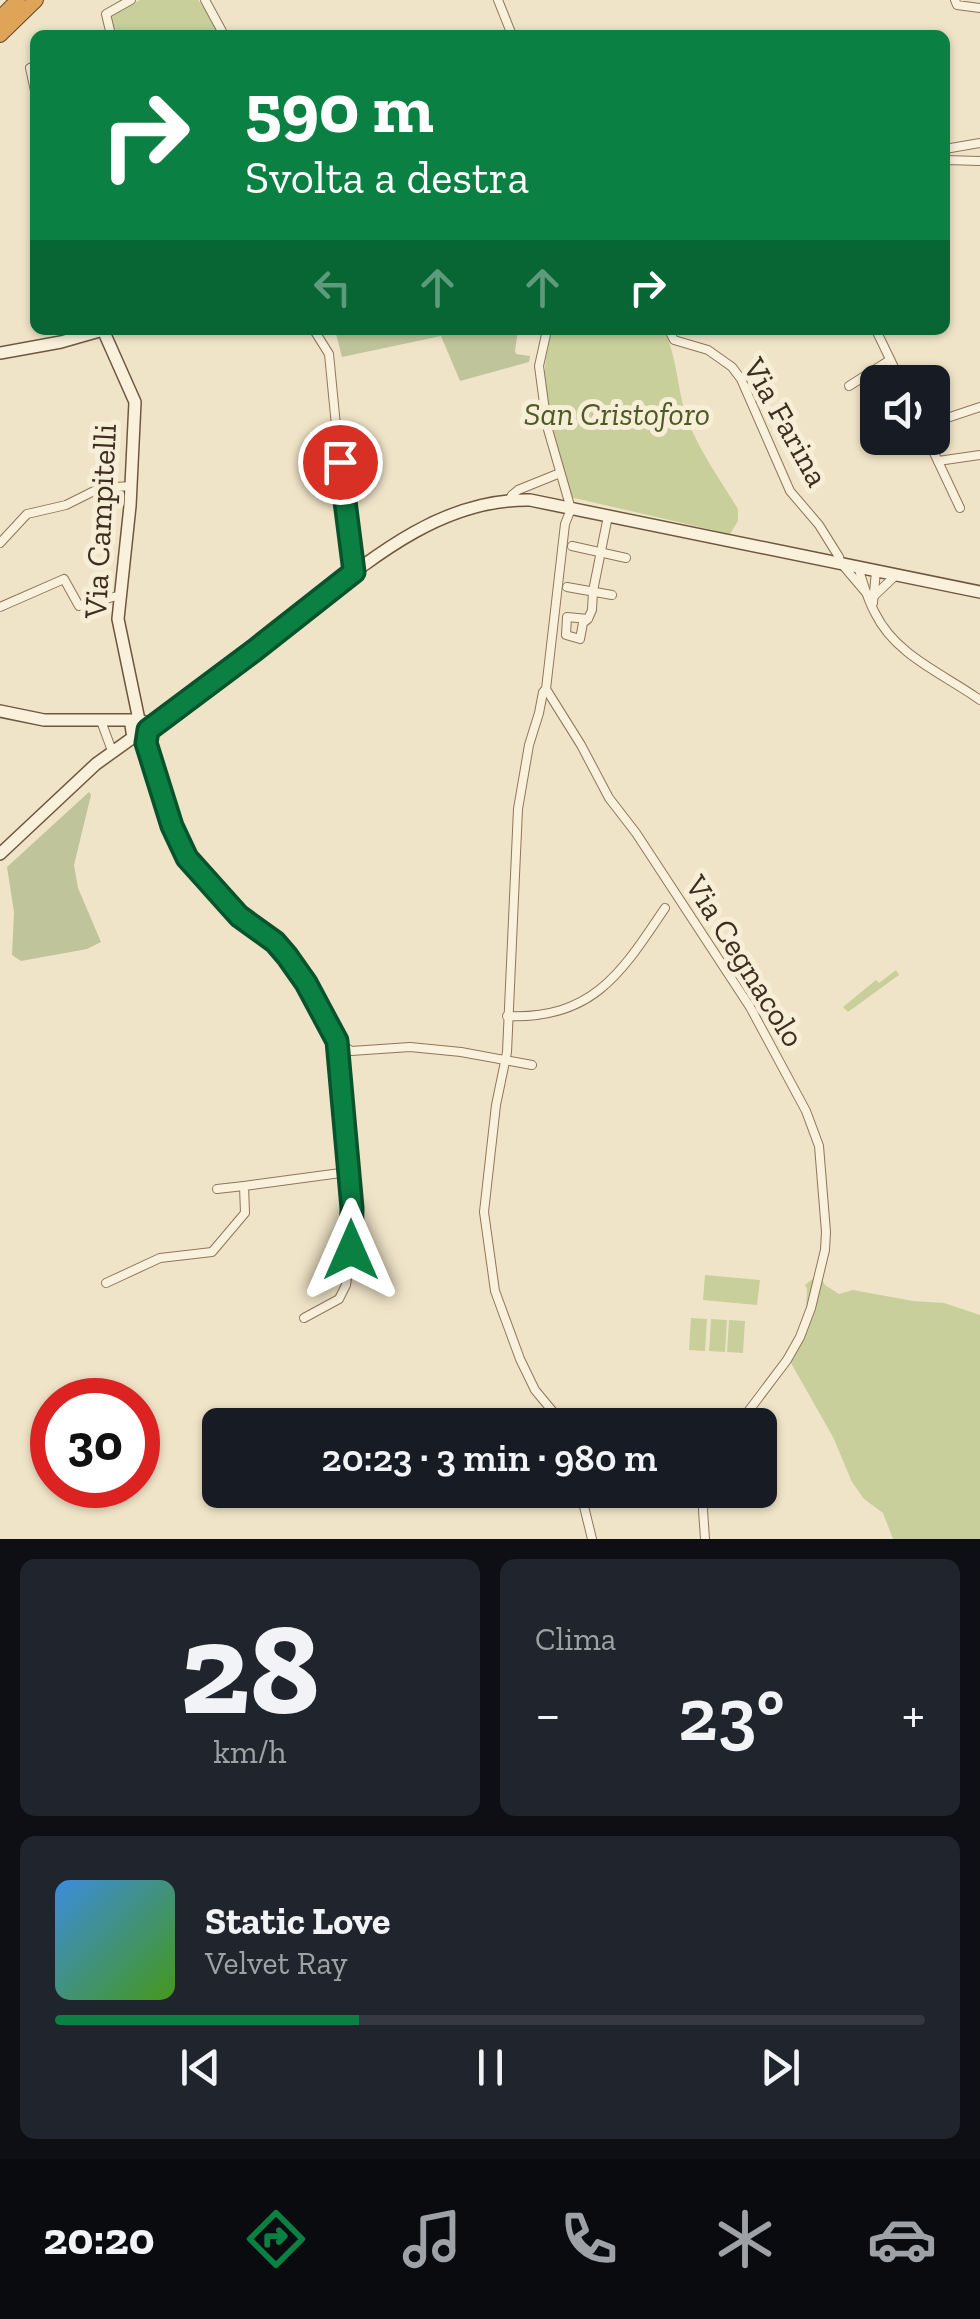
<!DOCTYPE html>
<html lang="it">
<head>
<meta charset="utf-8">
<style>
  :root { --surface:#171b24; --page:#20242c; --text:#f1f3f6; --muted:#9ea1a6; --line:#363941; --accent:#0b8043 }
  body { margin:0; font-family:"Zilla Slab",serif; background:var(--page); color:var(--text); height:100vh; display:flex; flex-direction:column; font-size:38px; white-space:nowrap }
  * { box-sizing:border-box; margin:0 }
  p { font-size:32px; color:var(--muted) }
  .icon { flex:none; width:55px; height:55px; fill:none; stroke:currentColor; stroke-width:2; stroke-linecap:round; stroke-linejoin:round }
  .map { position:relative; height:1539px; overflow:hidden }
  .drawer { display:flex; flex-direction:column; gap:20px; padding:20px; background:#0d0f14; flex:1 }
  .drawer>* { flex:none }
  .guide { position:absolute; left:30px; top:30px; width:920px; height:305px; border-radius:15px; box-shadow:0 2px 8px #0004; background:#0b8043; color:#fff; overflow:hidden }
  .tools { position:absolute; left:860px; top:365px; display:grid; gap:20px }
  .tools a { display:grid; place-items:center; width:90px; height:90px; border-radius:15px; background:var(--surface); box-shadow:0 2px 8px #0004; font-size:50px }
  .speed { position:absolute; left:30px; top:1378px; display:flex; gap:20px; font-size:50px; font-weight:700; text-align:center }
  .speed>* { display:grid; place-content:center; width:130px; height:130px; border-radius:50%; background:var(--surface); box-shadow:0 2px 8px #0004; line-height:1 }
  .speed .limit { border:15px solid #d22; background:#fff; color:#111 }
  .pin { position:absolute; display:grid; place-items:center; width:85px; height:85px; color:#fff; margin:-42px; border:5px solid #fff; border-radius:50%; box-shadow:0 2px 10px #0007 }
  .me { position:absolute; width:110px; margin:-55px; rotate:0deg; stroke-linejoin:round; filter:drop-shadow(0 0 8px #0008) }
  .turn { display:flex; align-items:center; gap:35px; height:210px; padding:0 50px; font-size:45px }
  .turn .icon { width:130px; height:130px; stroke-width:2.5 }
  .turn b { display:block; font-size:70px; line-height:85px }
  .lanes { display:flex; align-items:center; height:95px; padding:0 50px; background:#0003; justify-content:center; gap:50px; direction:ltr }
  .lanes .off { opacity:.35 }
  .big { font-size:75px; font-weight:600; line-height:1.1 }
  .drawer .tile { flex:1; display:flex; flex-direction:column; justify-content:center; gap:15px; min-width:0; padding:0 35px; border-radius:15px; background:var(--page) }
  .drawer .dial { align-items:center; gap:0 }
  .dial b { font-size:130px; line-height:1 }
  .song { display:flex; align-items:center; gap:30px }
  .cover { width:120px; height:120px; border-radius:15px; background:linear-gradient(135deg,hsl(210 70% 55%),hsl(100 70% 35%)) }
  .played { height:10px; border-radius:5px; background:linear-gradient(90deg,var(--accent) 35%,var(--line) 35%) }
  .keys { display:flex; justify-content:space-around; direction:ltr }
  .heat { display:flex; justify-content:space-between; align-items:center; font-size:55px; direction:ltr }
  .drawer .tiles { flex:1; display:grid; gap:20px; grid-template-columns:1fr 1fr }
  .tile:last-child { grid-column:span 2 }
  .trip { position:absolute; left:202px; top:1408px; width:575px; height:100px; border-radius:15px; background:var(--surface); box-shadow:0 2px 8px #0004; font-weight:600; line-height:100px; text-align:center }
  .menu { display:flex; height:160px; justify-content:space-around; align-items:center; background:#090b0e; color:var(--muted) }
  .menu .icon { width:70px; height:70px }
  .menu .selected { color:var(--accent) }
  .menu b { font-size:45px; color:var(--text) }
  .map>svg:first-child { display:block }
</style>
</head>
<body>
<div class="map">
<svg width="980" height="1539" viewBox="0 0 980 1539">
  <rect width="100%" height="100%" fill="#f0e4c8"/>
  <!-- green -->
  <g fill="#c9cf9b">
    <path d="M 140,0 L 198,0 L 215,23 L 217,35 L 115,35 L 109,16 Z"/>
    <path d="M 552,330 L 664,330 C 678,359 677,391 688,421 C 700,452 721,481 738,509 L 738,521 L 730,534 L 570,497 C 553,439 534,391 552,330 Z"/>
    <path d="M 896,970 L 899,975 L 848,1012 L 843,1007 L 876,980 L 879,983 Z"/>
    <path d="M 819,1274 L 825,1285 L 839,1294 L 853,1290 L 913,1301 L 944,1303 L 980,1315 L 980,1539 L 893,1539 L 883,1513 L 864,1499 L 852,1482 L 833,1437 L 787,1356 L 805,1327 L 807,1289 L 805,1285 Z"/>
    <path d="M 705,1275 L 760,1280 L 757,1305 L 703,1300 Z"/>
    <path d="M 691,1318 L 707,1319 L 705,1351 L 689,1350 Z"/>
    <path d="M 711,1319 L 727,1320 L 725,1352 L 709,1351 Z"/>
    <path d="M 729,1320 L 745,1321 L 743,1353 L 727,1352 Z"/>
  </g>
  <!-- cemetery -->
  <g fill="#bfc49a">
    <path d="M 335,330 L 518,330 L 515,351 L 516,354 L 530,356 L 529,362 L 460,381 L 441,336 L 342,357 Z"/>
    <path d="M 89,792 L 91,795 L 74,865 L 78,888 L 101,942 L 87,949 L 21,961 L 12,955 L 14,912 L 7,867 Z"/>
  </g>
  <g fill="none" stroke-linecap="round" stroke-linejoin="round">
    <!-- street casing -->
    <g stroke="#8d765c" stroke-width="10">
      <g id="street">
        <path d="M 205,0 L 224,35"/>
        <path d="M 498,0 L 512,35"/>
        <path d="M 955,0 L 957,5 L 980,8"/>
        <path d="M 111,35 L 106,14 L 131,0"/>
        <path d="M 35,66 L 30,68 L 35,91"/>
        <path d="M 945,149 L 980,143"/>
        <path d="M 945,160 L 980,161"/>
        <path d="M 314,330 L 329,354 L 342,487 L 354,572"/>
        <path d="M 547,330 L 539,366 L 547,426 L 571,509 L 565,524 L 546,689 L 543,692 L 539,713 L 529,745 L 518,809 L 507,1052 L 496,1105 L 484,1212 L 495,1291 L 520,1359 L 535,1390 L 564,1425"/>
        <path d="M 669,330 L 674,340 L 708,350 L 732,367 L 741,379 L 790,491 L 819,525 L 839,557 L 840,562 L 868,595"/>
        <path d="M 876,330 L 901,382"/>
        <path d="M 849,386 L 890,360"/>
        <path d="M 932,423 L 980,407"/>
        <path d="M 927,438 L 960,508"/>
        <path d="M 938,461 L 980,455"/>
        <path d="M 510,499 L 512,495 L 518,490 L 560,473"/>
        <path d="M 0,543 L 27,514 L 66,505 L 100,488 L 131,486"/>
        <path d="M 572,546 L 626,558"/>
        <path d="M 858,567 C 863,582 867,599 875,613 C 896,656 944,674 980,700"/>
        <path d="M 567,587 L 612,595"/>
        <path d="M 874,596 L 896,575"/>
        <path d="M 873,603 L 876,571"/>
        <path d="M 0,607 L 64,579 L 79,606 L 121,595"/>
        <path d="M 588,619 L 583,623 L 580,639 L 566,635 L 567,617 L 588,619 L 592,610 L 593,591 L 608,516"/>
        <path d="M 546,689 L 581,745 L 609,798 L 636,833 L 750,1007 L 806,1111 L 819,1146 L 826,1232 L 825,1250 L 811,1308 L 800,1337 L 787,1360 L 738,1425"/>
        <path d="M 101,721 L 111,748"/>
        <path d="M 146,733 L 149,755 L 172,826 L 187,859 L 239,915 L 275,942 L 287,956 L 306,983 L 337,1041 L 342,1083 L 351,1208 L 351,1250 L 346,1285 L 339,1299 L 304,1318"/>
        <path d="M 507,1016 C 593,1020 622,972 665,908"/>
        <path d="M 337,1041 L 351,1051 L 410,1047 L 461,1052 L 532,1065"/>
        <path d="M 217,1189 L 244,1186"/>
        <path d="M 106,1283 L 160,1258 L 212,1252 L 245,1213 L 244,1186 L 348,1172"/>
        <path d="M 580,1490 L 592,1539"/>
        <path d="M 705,1539 L 703,1510 L 706,1490"/>
      </g>
    </g>
    <!-- secondary casing -->
    <g stroke="#6f573f" stroke-width="14">
      <g id="secondary">
        <path d="M 0,353 L 61,342 L 103,330 L 135,402 L 130,506 L 118,619 L 139,720 L 145,722 C 150,729 146,737 137,737 L 132,732 L 131,725 L 135,721"/>
        <path d="M 0,711 L 44,720 L 139,720"/>
        <path d="M 148,730 C 193,696 239,663 283,628 C 355,573 432,498 530,500 L 980,592"/>
        <path d="M 0,854 L 96,764 L 135,736"/>
      </g>
    </g>
    <!-- highway casing -->
    <g stroke="#5b4430" stroke-width="16">
      <g id="highway">
        <path d="M 0,18 L 18,0"/>
        <path d="M 0,35 L 36,0"/>
      </g>
    </g>
    <!-- street -->
    <use href="#street" stroke="#faf1dc" stroke-width="8"/>
    <!-- secondary -->
    <use href="#secondary" stroke="#faf1dc" stroke-width="11"/>
    <!-- highway -->
    <use href="#highway" stroke="#e0a458" stroke-width="14"/>
  </g>
  <g fill="none" stroke-linecap="round" stroke-linejoin="round">
    <!-- route casing -->
    <g stroke="#07532c" stroke-width="25">
      <path id="route" d="M 340,462 L 354,572 L 255,650 L 148,730 L 146,743 L 172,826 L 187,858 L 239,916 L 275,942 L 287,956 L 306,983 L 337,1041 L 352,1208 L 351,1250"/>
    </g>
    <!-- route -->
    <use href="#route" stroke="#0b8043" stroke-width="18"/>
  </g>
  <g text-anchor="middle" dominant-baseline="central" stroke-width="10" stroke-linejoin="round" paint-order="stroke">
    <!-- park labels -->
    <g font-size="32" font-style="italic" fill="#4d5a26" stroke="#f7eed8">
      <text x="617" y="414">San Cristoforo</text>
    </g>
    <!-- street labels -->
    <g font-size="32" fill="#3d2e20" stroke="#f7eed8">
      <text transform="translate(786 422) rotate(61)">Via Farina</text>
      <text transform="translate(100 521) rotate(-87)">Via Campitelli</text>
      <text transform="translate(745 961) rotate(58)">Via Cegnacolo</text>
    </g>
  </g>
</svg>
<div class="tools">
<a><svg class="icon" aria-label="sound" viewBox="0 0 24 24"><path d="M4 9h4l5-4v14l-5-4H4zM17 9q2 3 0 6"/></svg></a>
</div>
<div class="speed"><div class="limit">30</div></div>
<div class="pin" style="left:340px;top:462px;background:#d93025"><svg class="icon" aria-label="arrive" viewBox="0 0 24 24"><path d="M6 21V4h12l-3 4 3 4H6"/></svg></div>
<svg class="me" style="left:351px;top:1250px" viewBox="-20 -20 40 40"><path d="M0-17L14 15 0 8-14 15z" fill="#0b8043" stroke="#fff" stroke-width="4"/></svg>
<div class="trip">20:23 · 3 min · 980 m</div>
<div class="guide">
<div class="turn"><svg class="icon" aria-label="right" viewBox="0 0 24 24"><path d="M7 20v-9h11M14 6l5 5-5 5"/></svg><div><b>590 m</b>Svolta a destra</div></div>
<div class="lanes"><svg class="icon off" aria-label="left" viewBox="0 0 24 24"><path d="M17 20v-9H6M10 6l-5 5 5 5"/></svg><svg class="icon off" aria-label="ahead" viewBox="0 0 24 24"><path d="M12 20V5M6 11l6-6 6 6"/></svg><svg class="icon off" aria-label="ahead" viewBox="0 0 24 24"><path d="M12 20V5M6 11l6-6 6 6"/></svg><svg class="icon" aria-label="right" viewBox="0 0 24 24"><path d="M7 20v-9h11M14 6l5 5-5 5"/></svg></div>
</div>
</div>
<section class="drawer">
<div class="tiles">
<div class="tile dial"><b>28</b><p>km/h</p></div>
<div class="tile"><p>Clima</p>
<div class="heat"><a>−</a><b class="big">23°</b><a>+</a></div>
</div>
<div class="tile">
<div class="song"><i class="cover"></i><div><b>Static Love</b><p>Velvet Ray</p></div></div>
<div class="played"></div>
<div class="keys"><svg class="icon" aria-label="previous" viewBox="0 0 24 24"><path d="M18 5L8 12l10 7zM5 5v14"/></svg><svg class="icon" aria-label="pause" viewBox="0 0 24 24"><path d="M8 5v14M16 5v14"/></svg><svg class="icon" aria-label="next" viewBox="0 0 24 24"><path d="M6 5l10 7-10 7zM19 5v14"/></svg></div>
</div>
</div>
</section>
<nav class="menu">
<b>20:20</b>
<svg class="icon selected" aria-label="directions" viewBox="0 0 24 24"><path d="M12 3l9 9-9 9-9-9zM9 14v-3h6M13 9l2 2-2 2"/></svg>
<svg class="icon" aria-label="music" viewBox="0 0 24 24"><path d="M9 18V5l10-2v13"/><circle cx="6" cy="18" r="3"/><circle cx="16" cy="16" r="3"/></svg>
<svg class="icon" aria-label="phone" viewBox="0 0 24 24"><path d="M5 4h4l2 5-3 2q2 4 5 5l2-3 5 2v4C11 20 4 13 5 4z"/></svg>
<svg class="icon" aria-label="climate" viewBox="0 0 24 24"><path d="M12 3v18M4 7l16 10M4 17L20 7"/></svg>
<svg class="icon" aria-label="car" viewBox="0 0 24 24"><path d="M5 17H2v-5l4-1 3-4h7l3 4 3 1v5h-3M9 17h6M6 11h13"/><circle cx="7" cy="17" r="2"/><circle cx="17" cy="17" r="2"/></svg>
</nav>
</body>
</html>
